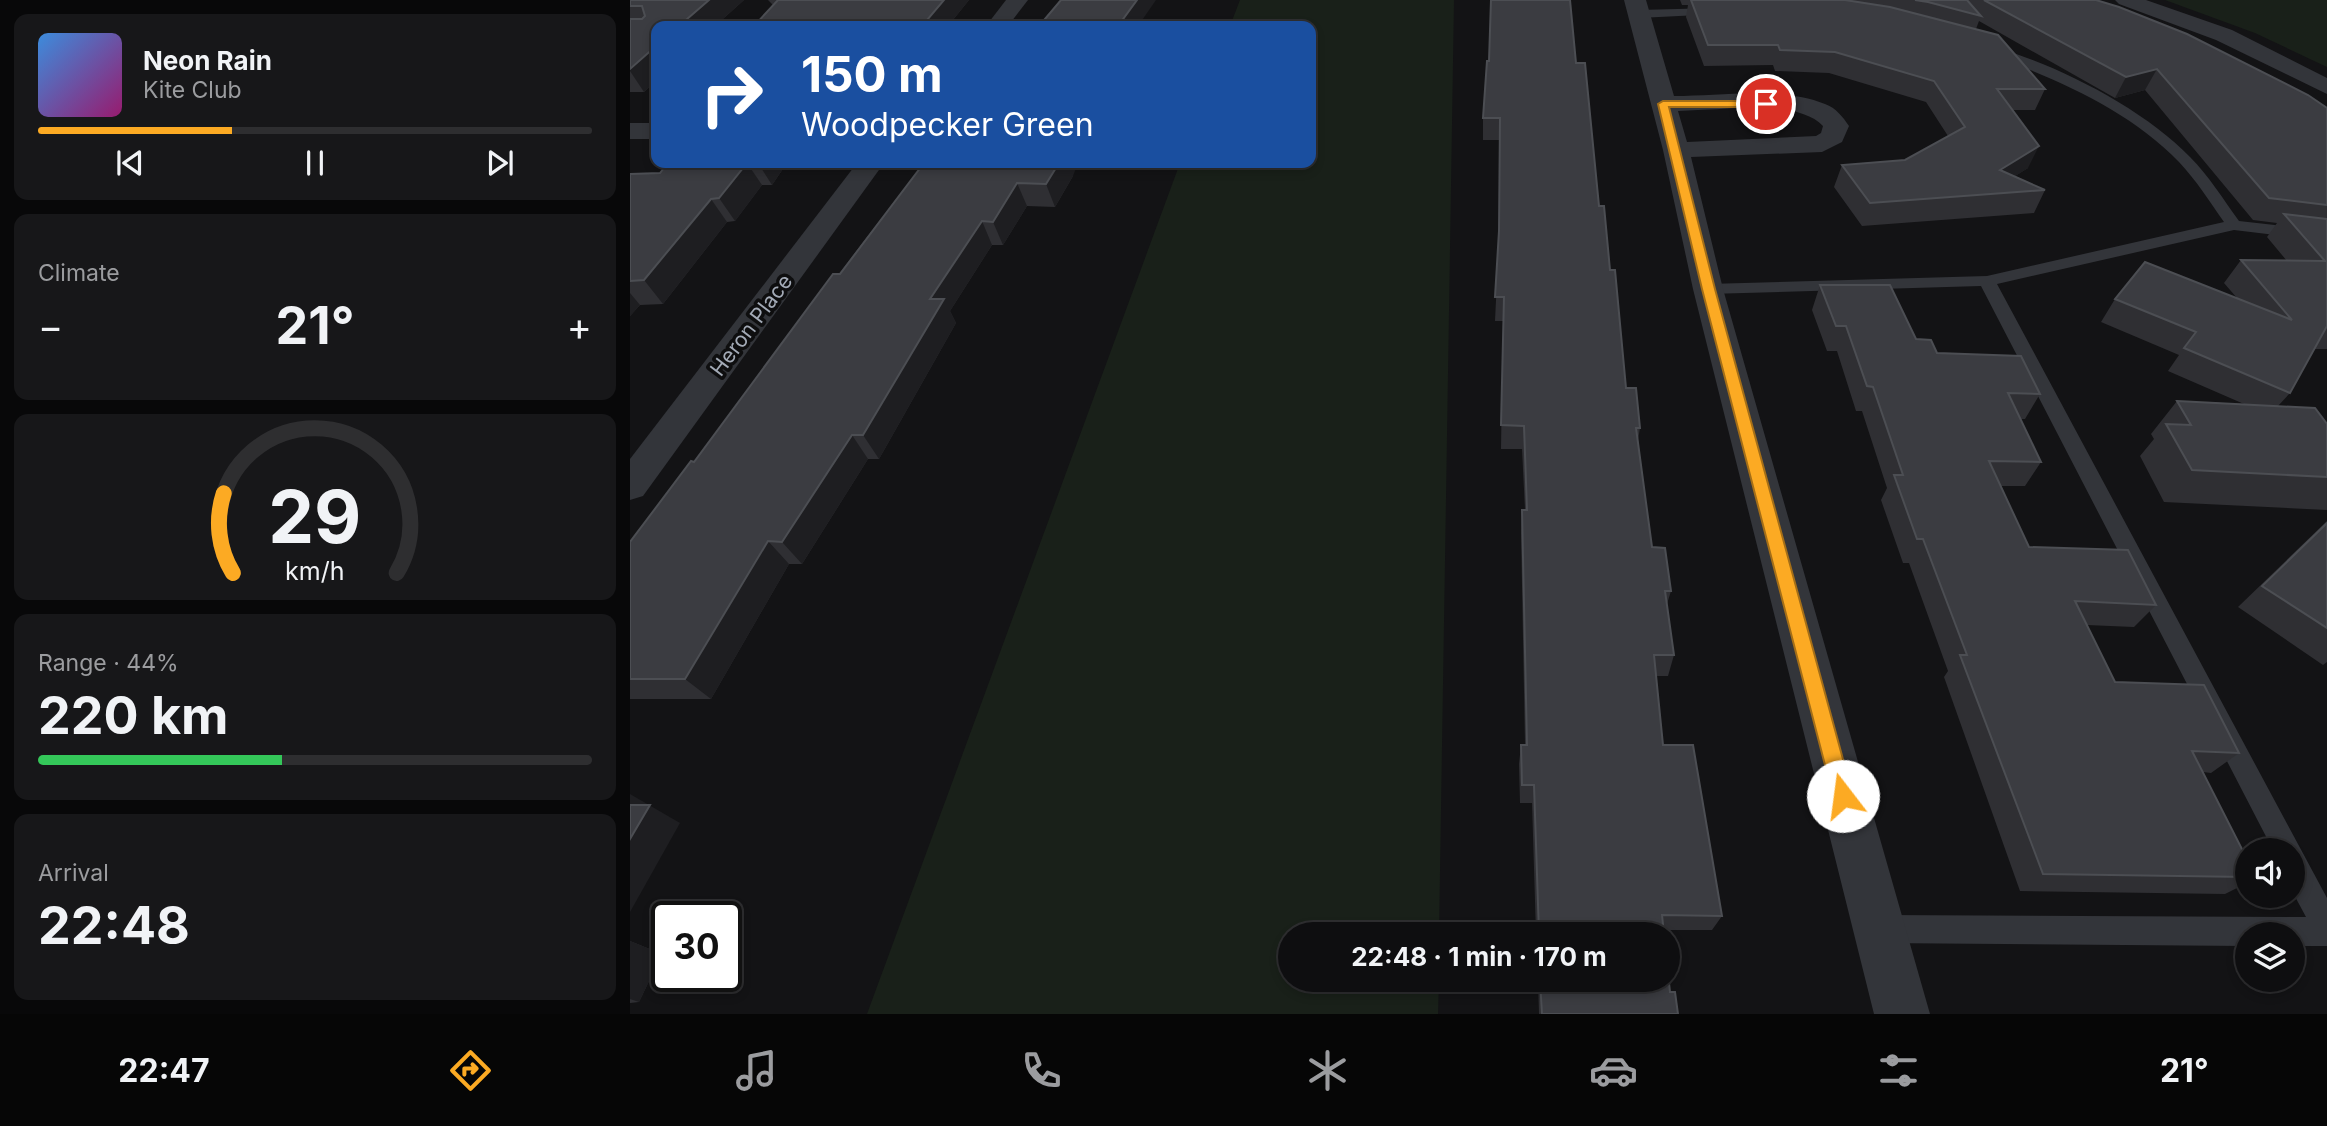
<!DOCTYPE html>
<html lang="en">
<head>
<meta charset="utf-8">
<style>
  :root { --surface:#0e0e10; --page:#171719; --text:#f1f3f6; --muted:#9b9c9f; --line:#2e2e30; --accent:#fcaa23 }
  body { margin:0; font-family:Inter,sans-serif; background:var(--page); color:var(--text); height:100vh; display:flex; flex-direction:column; font-size:26px; white-space:nowrap }
  * { box-sizing:border-box; margin:0 }
  p { font-size:23px; color:var(--muted) }
  .icon { flex:none; width:38px; height:38px; fill:none; stroke:currentColor; stroke-width:2; stroke-linecap:round; stroke-linejoin:round }
  .map { position:relative; flex:1; overflow:hidden }
  .details { display:flex; flex-direction:column; gap:14px; padding:14px; background:#080809; width:630px }
  .details>* { flex:none }
  .banner { position:absolute; left:21px; top:21px; width:665px; height:147px; border-radius:14px; box-shadow:0 4px 10px #0003,0 0 0 2px var(--line); background:#1a4fa0; color:#fff; overflow:hidden }
  .controls { position:absolute; left:1605px; top:838px; display:grid; gap:14px }
  .controls a { display:grid; place-items:center; width:70px; height:70px; border-radius:50%; background:var(--surface); box-shadow:0 4px 10px #0003,0 0 0 2px var(--line); font-size:35px }
  .speed { position:absolute; left:21px; top:901px; display:flex; gap:14px; font-size:35px; font-weight:700; text-align:center }
  .speed>* { display:grid; place-content:center; width:91px; height:91px; border-radius:50%; background:var(--surface); box-shadow:0 4px 10px #0003,0 0 0 2px var(--line); line-height:1 }
  .speed .limit { border:4px solid #111; border-radius:10px; background:#fff; color:#111 }
  .pin { position:absolute; display:grid; place-items:center; width:60px; height:60px; color:#fff; margin:-30px; border:4px solid #fff; border-radius:50%; box-shadow:0 2px 7px #0007 }
  .me { position:absolute; width:77px; margin:-38px; rotate:345deg; stroke-linejoin:round; filter:drop-shadow(0 0 5px #0008) }
  .turn { display:flex; align-items:center; gap:24px; height:147px; padding:0 35px; font-size:32px }
  .turn .icon { width:91px; height:91px; stroke-width:2.5 }
  .turn b { display:block; font-size:49px; line-height:60px }
  .big { font-size:52px; font-weight:700; line-height:1.1 }
  .details .card { flex:1; display:flex; flex-direction:column; justify-content:center; gap:10px; min-width:0; padding:0 24px; border-radius:14px; background:var(--page) }
  .details .dial { align-items:center; gap:0 }
  .dial svg { height:182px; overflow:visible; fill:none; stroke:var(--line); stroke-width:7; stroke-linecap:round; text-anchor:middle }
  .dial text { fill:var(--text); stroke:none }
  .song { display:flex; align-items:center; gap:21px }
  .cover { width:84px; height:84px; border-radius:10px; background:linear-gradient(135deg,hsl(210 70% 55%),hsl(320 70% 35%)) }
  .played { height:7px; border-radius:4px; background:linear-gradient(90deg,var(--accent) 35%,var(--line) 35%) }
  .keys { display:flex; justify-content:space-around; direction:ltr }
  .heat { display:flex; justify-content:space-between; align-items:center; font-size:38px; direction:ltr }
  .charge { height:10px; border-radius:5px; background:linear-gradient(90deg,#34c759 44%,var(--line) 0) }
  .trip { position:absolute; left:648px; top:922px; width:402px; height:70px; border-radius:35px; background:var(--surface); box-shadow:0 4px 10px #0003,0 0 0 2px var(--line); font-weight:700; line-height:70px; text-align:center }
  .tabs { display:flex; height:112px; justify-content:space-around; align-items:center; background:#060606; color:var(--muted) }
  .tabs .icon { width:49px; height:49px }
  .tabs .current { color:var(--accent) }
  .tabs b { font-size:32px; color:var(--text) }
  main { display:flex; flex:1; min-height:0 }
  .map>svg:first-child { display:block }
</style>
</head>
<body>
<main>
<section class="details">
<div class="card">
<div class="song"><i class="cover"></i><div><b>Neon Rain</b><p>Kite Club</p></div></div>
<div class="played"></div>
<div class="keys"><svg class="icon" aria-label="previous" viewBox="0 0 24 24"><path d="M18 5L8 12l10 7zM5 5v14"/></svg><svg class="icon" aria-label="pause" viewBox="0 0 24 24"><path d="M8 5v14M16 5v14"/></svg><svg class="icon" aria-label="next" viewBox="0 0 24 24"><path d="M6 5l10 7-10 7zM19 5v14"/></svg></div>
</div>
<div class="card"><p>Climate</p>
<div class="heat"><a>−</a><b class="big">21°</b><a>+</a></div>
</div>
<div class="card dial"><svg viewBox="0 0 100 80">
<path d="M14 69A42 42 0 1 1 86 69"/>
<path d="M14 69A42 42 0 0 1 10 34" stroke="#fcaa23"/>
<text x="50" y="56" font-size="32" font-weight="700">29</text>
<text x="50" y="72" font-size="11">km/h</text>
</svg></div>
<div class="card"><p>Range · 44%</p><b class="big">220 km</b><div class="charge"></div></div>
<div class="card"><p>Arrival</p><b class="big">22:48</b></div>
</section>
<div class="map">
<svg width="1697" height="1014" viewBox="0 0 1697 1014">
  <rect width="100%" height="100%" fill="#131315"/>
  <!-- green -->
  <g fill="#192019">
    <path d="M 610,0 L 824,0 L 809,934 L 660,934 L 660,980 L 809,980 L 808,1014 L 237,1014 L 550,163 L 681,163 L 681,26 L 600,26 Z"/>
    <path d="M 1535,0 L 1697,0 L 1697,67 L 1625,33 Z"/>
  </g>
  <g fill="none" stroke-linecap="round" stroke-linejoin="round">
    <!-- service -->
    <g fill="#33353a" fill-rule="evenodd">
      <path d="M 1085,8 L 1091,12 L 1089,14 L 1009,18 L 1003,14 L 1009,10 Z"/>
      <path d="M 1364,47 C 1428,65 1514,109 1560,157 C 1579,176 1593,199 1609,221 L 1697,231 L 1697,241 L 1604,230 L 1367,284 L 1697,898 L 1697,946 L 1662,946 L 1662,934 L 1617,934 L 1617,946 L 1249,943 L 1239,939 L 1235,929 L 1239,919 L 1249,915 L 1676,917 L 1662,891 L 1662,850 L 1643,850 L 1351,286 L 1078,294 L 1070,289 L 1078,284 L 1357,276 L 1594,222 C 1580,202 1566,180 1549,162 C 1498,109 1427,80 1360,54 L 1360,48 Z"/>
    </g>
    <!-- minor -->
    <g fill="#33353a" fill-rule="evenodd">
      <path d="M 376,0 L 398,0 L 378,26 L 356,26 Z"/>
      <path d="M 994,0 L 1016,0 L 1044,96 C 1092,96 1149,86 1195,104 C 1206,108 1213,117 1219,126 L 1212,142 L 1192,152 L 1061,157 L 1093,289 L 1300,1014 L 1244,1014 L 1063,289 L 1033,150 ZM 1068,110 C 1102,109 1168,100 1193,126 L 1191,133 L 1186,136 L 1057,142 L 1048,111 Z"/>
      <path d="M 1485,0 L 1516,0 L 1602,30 L 1697,78 L 1697,94 L 1586,40 L 1489,4 Z"/>
      <rect x="0" y="123" width="26" height="16"/>
      <path d="M 227,163 L 254,163 L 13,496 L 0,500 L 0,459 Z"/>
    </g>
  </g>
  <!-- wall -->
  <g fill="#2f2f33">
    <path d="M 0,0 L 114,0 L 85,26 L 26,26 L 26,81 L 14,92 L 0,92 Z"/>
    <path d="M 138,0 L 339,0 L 318,26 L 124,26 L 143,5 Z"/>
    <path d="M 1050,0 L 1466,0 L 1697,108 L 1697,349 L 1684,349 L 1660,393 L 1648,406 L 1697,424 L 1697,510 L 1534,502 L 1510,456 L 1524,439 L 1521,434 L 1547,401 L 1614,404 L 1538,371 L 1549,355 L 1471,322 L 1485,299 L 1607,298 L 1594,283 L 1611,260 L 1657,261 L 1637,237 L 1647,223 L 1623,220 L 1515,90 L 1485,98 L 1349,21 L 1346,29 L 1415,89 L 1405,110 L 1382,110 L 1398,168 L 1385,176 L 1415,190 L 1404,213 L 1232,226 L 1204,187 L 1212,165 L 1275,160 L 1318,136 L 1296,102 L 1199,73 L 1145,71 L 1143,65 L 1074,66 L 1056,17 L 1058,5 L 1052,5 Z"/>
    <path d="M 859,61 L 946,63 L 980,270 L 996,388 L 1010,428 L 1008,440 L 1022,547 L 1041,591 L 1037,604 L 1044,655 L 1038,676 L 1026,676 L 1033,745 L 1092,916 L 1082,930 L 1033,930 L 1034,934 L 906,934 L 902,803 L 890,803 L 889,764 L 891,745 L 895,745 L 891,533 L 892,510 L 895,510 L 892,449 L 871,449 L 873,321 L 865,321 L 869,238 L 869,140 L 853,140 L 853,118 Z"/>
    <path d="M 38,163 L 157,163 L 142,185 L 132,185 L 105,221 L 97,222 L 33,304 L 10,305 L 0,316 L 0,174 L 30,173 Z"/>
    <path d="M 294,163 L 443,176 L 425,207 L 397,206 L 373,245 L 362,245 L 320,311 L 326,323 L 249,459 L 238,459 L 172,564 L 159,564 L 81,699 L 0,699 L 0,542 L 64,462 Z"/>
    <path d="M 1190,285 L 1286,339 L 1307,353 L 1410,394 L 1395,419 L 1390,419 L 1411,462 L 1395,486 L 1371,486 L 1399,547 L 1526,605 L 1504,627 L 1457,625 L 1485,682 L 1609,753 L 1581,773 L 1573,772 L 1617,859 L 1617,883 L 1595,894 L 1390,891 L 1314,677 L 1318,671 L 1279,563 L 1273,563 L 1251,500 L 1257,488 L 1232,411 L 1226,411 L 1207,351 L 1197,351 L 1182,310 Z"/>
    <path d="M 1697,521 L 1697,662 L 1693,665 L 1608,607 Z"/>
    <path d="M 0,941 L 32,954 L 9,1002 L 0,1003 Z"/>
    <path d="M 908,980 L 1038,980 L 1040,992 L 1048,1014 L 909,1014 Z"/>
  </g>
  <!-- shaded-wall -->
  <g fill="#1e1e21">
    <path d="M 79,0 L 114,0 L 85,26 L 49,26 Z"/>
    <path d="M 314,0 L 339,0 L 318,26 L 292,26 Z"/>
    <path d="M 507,0 L 526,0 L 508,26 L 488,26 Z"/>
    <path d="M 26,46 L 26,81 L 14,92 L 0,71 L 0,69 Z"/>
    <path d="M 1527,69 L 1515,90 L 1485,98 L 1496,77 Z"/>
    <path d="M 1409,146 L 1398,168 L 1360,192 L 1370,170 Z"/>
    <path d="M 117,163 L 132,185 L 105,221 L 89,198 Z"/>
    <path d="M 128,163 L 157,163 L 142,185 Z"/>
    <path d="M 429,163 L 448,163 L 443,176 L 425,207 L 416,184 Z"/>
    <path d="M 387,183 L 397,206 L 373,245 L 363,222 Z"/>
    <path d="M 81,199 L 97,222 L 33,304 L 14,280 Z"/>
    <path d="M 352,221 L 362,245 L 320,311 L 326,323 L 249,459 L 233,435 L 300,299 Z"/>
    <path d="M 0,293 L 10,305 L 0,316 Z"/>
    <path d="M 222,435 L 238,459 L 172,564 L 152,542 Z"/>
    <path d="M 138,541 L 159,564 L 81,699 L 55,679 Z"/>
    <path d="M 0,794 L 50,823 L 0,912 Z"/>
    <path d="M 0,941 L 32,954 L 9,1002 L 0,999 Z"/>
  </g>
  <!-- building -->
  <g fill="#3b3c41" stroke="#4c4e53" stroke-width="2">
    <path d="M 0,0 L 79,0 L 49,26 L 26,26 L 26,46 L 0,69 L 0,19 L 12,19 L 15,16 L 12,6 L 0,6 Z"/>
    <path d="M 148,0 L 314,0 L 292,26 L 124,26 Z"/>
    <path d="M 431,0 L 507,0 L 488,26 L 409,26 Z"/>
    <path d="M 861,0 L 940,0 L 946,63 L 955,63 L 969,206 L 974,206 L 980,270 L 985,270 L 996,388 L 1006,388 L 1010,428 L 1006,428 L 1022,547 L 1035,548 L 1041,591 L 1035,591 L 1044,655 L 1024,655 L 1033,745 L 1063,745 L 1092,916 L 1032,915 L 1034,934 L 909,934 L 904,785 L 892,785 L 891,745 L 897,745 L 892,510 L 897,510 L 894,426 L 871,425 L 874,297 L 865,297 L 869,231 L 870,118 L 853,118 L 857,61 L 859,61 Z"/>
    <path d="M 1061,0 L 1215,0 L 1260,7 L 1368,35 L 1415,89 L 1367,89 L 1409,146 L 1370,170 L 1415,190 L 1240,203 L 1212,165 L 1275,160 L 1335,127 L 1304,81 L 1205,52 L 1150,50 L 1148,45 L 1078,45 Z"/>
    <path d="M 1285,0 L 1337,0 L 1351,16 L 1298,2 Z"/>
    <path d="M 1354,0 L 1466,0 L 1489,7 L 1557,34 L 1678,95 L 1697,108 L 1697,205 L 1639,198 L 1527,69 L 1496,77 Z"/>
    <path d="M 38,163 L 117,163 L 89,198 L 81,199 L 14,280 L 0,281 L 0,174 L 30,173 Z"/>
    <path d="M 294,163 L 429,163 L 416,184 L 387,183 L 363,222 L 352,221 L 300,299 L 314,299 L 233,435 L 222,435 L 152,542 L 138,541 L 55,679 L 0,679 L 0,542 L 61,461 L 64,462 L 203,274 L 210,274 Z"/>
    <path d="M 1654,214 L 1697,219 L 1697,326 L 1660,393 L 1554,348 L 1566,332 L 1485,299 L 1515,262 L 1662,320 L 1611,260 L 1695,261 Z"/>
    <path d="M 1190,285 L 1260,285 L 1286,339 L 1301,340 L 1307,353 L 1391,356 L 1410,394 L 1378,393 L 1411,462 L 1359,461 L 1399,547 L 1498,550 L 1526,605 L 1445,601 L 1485,682 L 1574,685 L 1609,753 L 1562,751 L 1617,859 L 1617,877 L 1413,874 L 1330,655 L 1337,655 L 1293,539 L 1287,539 L 1264,475 L 1273,475 L 1243,387 L 1237,386 L 1216,326 L 1206,326 Z"/>
    <path d="M 1547,401 L 1685,408 L 1697,424 L 1697,477 L 1562,470 L 1536,424 L 1561,425 Z"/>
    <path d="M 1697,523 L 1697,628 L 1632,586 Z"/>
    <path d="M 0,805 L 20,805 L 0,839 Z"/>
    <path d="M 1038,973 L 1040,992 L 1045,992 L 1048,1014 L 912,1014 L 910,980 L 1038,980 Z"/>
  </g>
  <!-- route -->
  <path fill="#fcaa23" stroke="#a46e17" stroke-width="2" d="M 1033,101 L 1136,101 L 1142,104 L 1136,107 L 1039,107 L 1085,289 L 1223,796 L 1220,803 L 1213,806 L 1206,803 L 1203,796 L 1072,289 L 1028,104 Z"/>
  <g text-anchor="middle" dominant-baseline="central" stroke-width="7" stroke-linejoin="round" paint-order="stroke">
    <!-- street labels -->
    <g font-size="21" fill="#a3aab6" stroke="#0e0e0f">
      <text transform="translate(121 325) rotate(-53)">Heron Place</text>
    </g>
  </g>
</svg>
<div class="controls">
<a><svg class="icon" aria-label="sound" viewBox="0 0 24 24"><path d="M4 9h4l5-4v14l-5-4H4zM17 9q2 3 0 6"/></svg></a>
<a><svg class="icon" aria-label="layers" viewBox="0 0 24 24"><path d="M12 4l9 5-9 5-9-5zM3 14l9 5 9-5"/></svg></a>
</div>
<div class="speed"><div class="limit">30</div></div>
<div class="pin" style="left:1136px;top:104px;background:#d93025"><svg class="icon" aria-label="arrive" viewBox="0 0 24 24"><path d="M6 21V4h12l-3 4 3 4H6"/></svg></div>
<svg class="me" style="left:1213px;top:796px" viewBox="-20 -20 40 40"><circle r="19" fill="#fff"/><path d="M0-13L10 11 0 6-10 11z" fill="#fcaa23"/></svg>
<div class="trip">22:48 · 1 min · 170 m</div>
<div class="banner">
<div class="turn"><svg class="icon" aria-label="right" viewBox="0 0 24 24"><path d="M7 20v-9h11M14 6l5 5-5 5"/></svg><div><b>150 m</b>Woodpecker Green</div></div>
</div>
</div>
</main>
<nav class="tabs">
<b>22:47</b>
<svg class="icon current" aria-label="directions" viewBox="0 0 24 24"><path d="M12 3l9 9-9 9-9-9zM9 14v-3h6M13 9l2 2-2 2"/></svg>
<svg class="icon" aria-label="music" viewBox="0 0 24 24"><path d="M9 18V5l10-2v13"/><circle cx="6" cy="18" r="3"/><circle cx="16" cy="16" r="3"/></svg>
<svg class="icon" aria-label="phone" viewBox="0 0 24 24"><path d="M5 4h4l2 5-3 2q2 4 5 5l2-3 5 2v4C11 20 4 13 5 4z"/></svg>
<svg class="icon" aria-label="climate" viewBox="0 0 24 24"><path d="M12 3v18M4 7l16 10M4 17L20 7"/></svg>
<svg class="icon" aria-label="car" viewBox="0 0 24 24"><path d="M5 17H2v-5l4-1 3-4h7l3 4 3 1v5h-3M9 17h6M6 11h13"/><circle cx="7" cy="17" r="2"/><circle cx="17" cy="17" r="2"/></svg>
<svg class="icon" aria-label="filters" viewBox="0 0 24 24"><path d="M4 7h16M4 17h16"/><circle cx="9" cy="7" r="2"/><circle cx="15" cy="17" r="2"/></svg>
<b>21°</b>
</nav>
</body>
</html>
